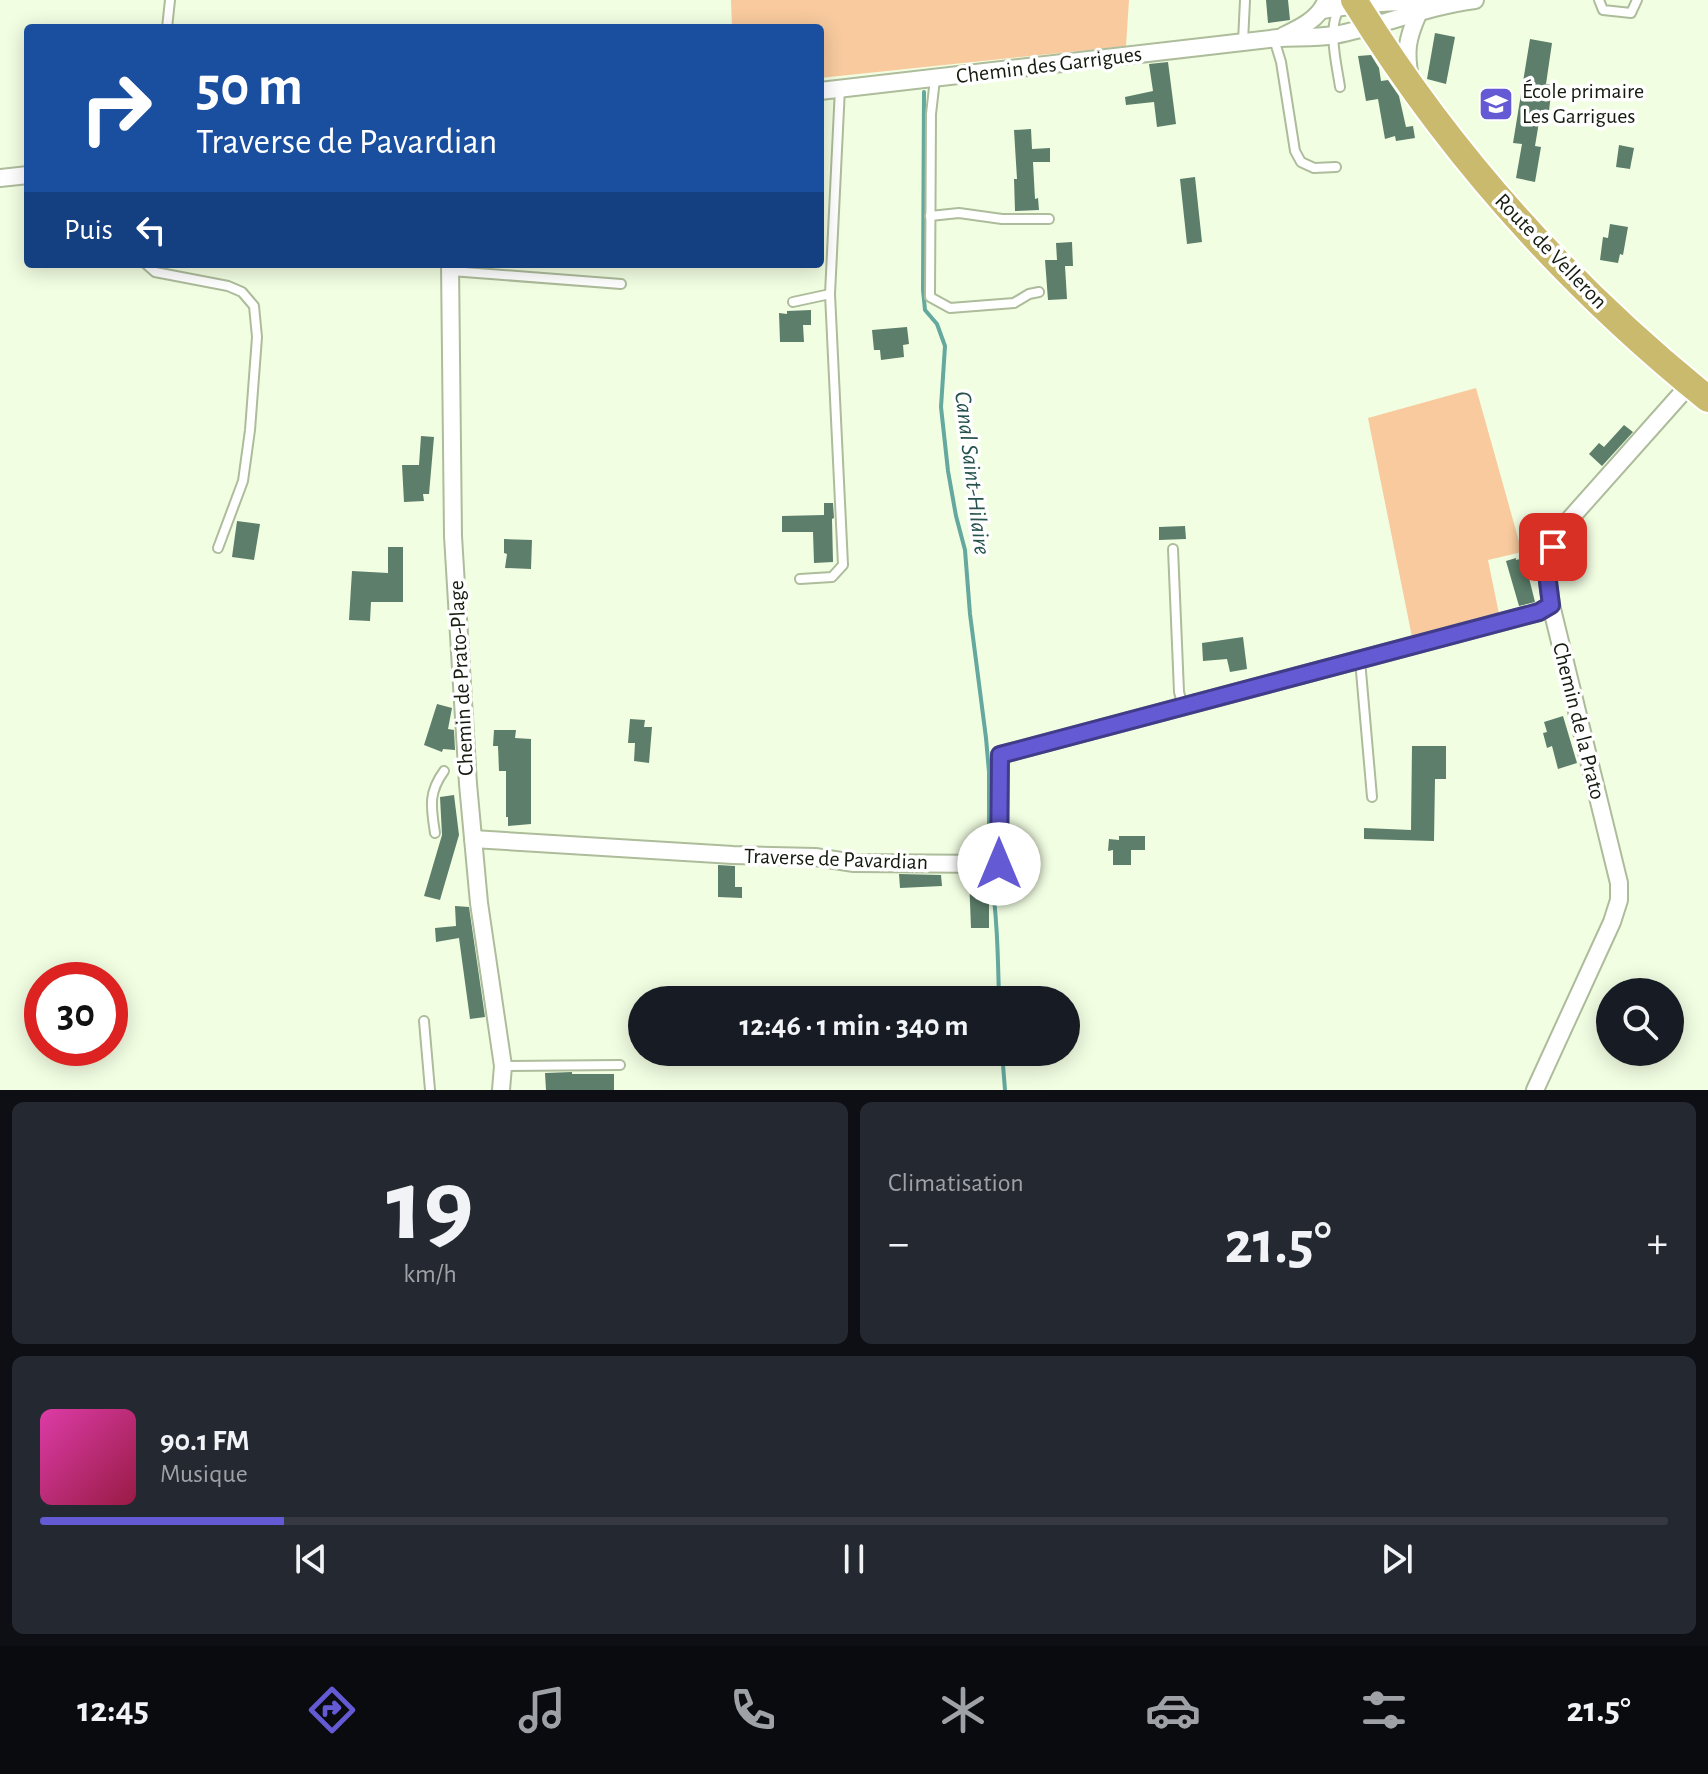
<!DOCTYPE html>
<html lang="fr">
<head>
<meta charset="utf-8">
<style>
  :root { --surface:#171b24; --page:#242831; --text:#f1f3f6; --muted:#9ea1a6; --line:#363941; --accent:#645bd4 }
  body { margin:0; font-family:"Alegreya Sans",sans-serif; background:var(--page); color:var(--text); height:100vh; display:flex; flex-direction:column; font-size:30px; white-space:nowrap }
  * { box-sizing:border-box; margin:0 }
  p { font-size:26px; color:var(--muted) }
  .icon { flex:none; width:44px; height:44px; fill:none; stroke:currentColor; stroke-width:2; stroke-linecap:round; stroke-linejoin:round }
  .map { position:relative; height:1090px; overflow:hidden }
  .panel { display:flex; flex-direction:column; gap:12px; padding:12px; background:#0d0f14; flex:1 }
  .panel>* { flex:none }
  .hud { position:absolute; left:24px; top:24px; width:800px; height:244px; border-radius:8px; box-shadow:0 4px 20px #0003; background:#1a4fa0; color:#fff; overflow:hidden }
  .tools { position:absolute; left:1596px; top:978px; display:grid; gap:16px }
  .tools a { display:grid; place-items:center; width:88px; height:88px; border-radius:50%; background:var(--surface); box-shadow:0 4px 20px #0003; font-size:40px }
  .speed { position:absolute; left:24px; top:962px; display:flex; gap:16px; font-size:40px; font-weight:700; text-align:center }
  .speed>* { display:grid; place-content:center; width:104px; height:104px; border-radius:50%; background:var(--surface); box-shadow:0 4px 20px #0003; line-height:1 }
  .speed .limit { border:12px solid #d22; background:#fff; color:#111 }
  .pin { position:absolute; display:grid; place-items:center; width:68px; height:68px; color:#fff; margin:-34px; border-radius:16px; box-shadow:0 4px 12px #0006 }
  .me { position:absolute; width:88px; margin:-44px; rotate:0deg; stroke-linejoin:round; filter:drop-shadow(0 0 6px #0008) }
  .turn { display:flex; align-items:center; gap:28px; height:168px; padding:0 40px; font-size:36px }
  .turn .icon { width:104px; height:104px; stroke-width:2.5 }
  .turn b { display:block; font-size:56px; line-height:68px }
  .then { display:flex; align-items:center; height:76px; padding:0 40px; background:#0003; gap:16px; font-size:30px }
  .big { font-size:60px; font-weight:700; line-height:1.1 }
  .panel .card { flex:1; display:flex; flex-direction:column; justify-content:center; gap:12px; min-width:0; padding:0 28px; border-radius:12px; background:var(--page) }
  .panel .dial { align-items:center; gap:0 }
  .dial b { font-size:104px; line-height:1 }
  .song { display:flex; align-items:center; gap:24px }
  .cover { width:96px; height:96px; border-radius:12px; background:linear-gradient(135deg,hsl(320 70% 55%),hsl(340 70% 35%)) }
  .played { height:8px; border-radius:4px; background:linear-gradient(90deg,var(--accent) 15%,var(--line) 15%) }
  .keys { display:flex; justify-content:space-around; direction:ltr }
  .heat { display:flex; justify-content:space-between; align-items:center; font-size:44px; direction:ltr }
  .panel .tiles { flex:1; display:grid; gap:12px; grid-template-columns:1fr 1fr }
  .card:last-child { grid-column:span 2 }
  .trip { position:absolute; left:628px; top:986px; width:452px; height:80px; border-radius:40px; background:var(--surface); box-shadow:0 4px 20px #0003; font-weight:700; line-height:80px; text-align:center }
  .tab-bar { display:flex; height:128px; justify-content:space-around; align-items:center; background:#090b0e; color:var(--muted) }
  .tab-bar .icon { width:56px; height:56px }
  .tab-bar .on { color:var(--accent) }
  .tab-bar b { font-size:36px; color:var(--text) }
  .map>svg:first-child { display:block }
</style>
</head>
<body>
<div class="map">
<svg width="1708" height="1090" viewBox="0 0 1708 1090">
  <rect width="100%" height="100%" fill="#f2fee2"/>
  <!-- green -->
  <g fill="#f8ca9e">
    <path d="M 731,0 L 1129,0 L 1126,46 L 820,78 L 820,28 L 732,28 Z"/>
    <path d="M 1476,388 L 1522,552 L 1488,560 L 1499,614 L 1412,637 L 1368,418 Z"/>
  </g>
  <g fill="none" stroke-linecap="round" stroke-linejoin="round">
    <!-- stream -->
    <g stroke="#64a89f" stroke-width="4">
      <path d="M 924,92 L 923,290 L 925,310 L 937,324 L 945,346 L 941,407 L 948,471 L 956,516 L 965,550 L 970,614 L 986,738 L 989,772 L 989,860"/>
      <path d="M 990,867 C 997,911 998,955 999,1000"/>
      <path d="M 1002,1052 L 1005,1090"/>
    </g>
  </g>
  <!-- building -->
  <g fill="#5c7e6a">
    <path d="M 1266,0 L 1288,0 L 1290,20 L 1268,23 Z"/>
    <path d="M 1435,33 L 1455,37 L 1446,84 L 1427,79 Z"/>
    <path d="M 1530,39 L 1552,43 L 1546,84 L 1552,85 L 1549,111 L 1541,110 L 1535,146 L 1541,147 L 1535,182 L 1516,178 L 1522,144 L 1513,143 Z"/>
    <path d="M 1371,55 L 1379,68 L 1381,81 L 1388,80 L 1399,96 L 1406,127 L 1413,126 L 1415,138 L 1396,141 L 1395,136 L 1385,139 L 1378,99 L 1366,101 L 1358,56 Z"/>
    <path d="M 1168,62 L 1176,124 L 1157,127 L 1154,102 L 1126,105 L 1125,97 L 1153,91 L 1149,64 Z"/>
    <path d="M 1031,129 L 1032,149 L 1050,148 L 1050,162 L 1033,162 L 1035,199 L 1038,198 L 1039,210 L 1015,211 L 1014,179 L 1017,179 L 1014,130 Z"/>
    <path d="M 1619,145 L 1634,148 L 1630,169 L 1616,167 Z"/>
    <path d="M 1195,177 L 1202,242 L 1187,244 L 1180,179 Z"/>
    <path d="M 1610,224 L 1628,227 L 1623,255 L 1620,254 L 1618,263 L 1600,260 L 1603,237 L 1608,238 Z"/>
    <path d="M 1072,242 L 1073,266 L 1065,266 L 1067,299 L 1048,300 L 1045,260 L 1057,260 L 1056,243 Z"/>
    <path d="M 811,310 L 811,325 L 803,325 L 804,342 L 780,342 L 779,313 L 787,314 L 787,311 Z"/>
    <path d="M 907,327 L 909,344 L 903,345 L 904,357 L 881,360 L 880,350 L 874,350 L 872,330 Z"/>
    <path d="M 1624,425 L 1633,432 L 1602,466 L 1589,454 L 1599,443 L 1604,447 Z"/>
    <path d="M 421,436 L 434,437 L 429,494 L 423,494 L 424,501 L 404,502 L 402,465 L 419,465 Z"/>
    <path d="M 824,503 L 833,503 L 834,518 L 832,519 L 833,562 L 814,563 L 813,532 L 782,532 L 782,516 L 824,515 Z"/>
    <path d="M 237,521 L 260,524 L 254,560 L 232,557 Z"/>
    <path d="M 1185,526 L 1186,539 L 1159,540 L 1159,527 Z"/>
    <path d="M 504,539 L 532,540 L 531,569 L 505,568 L 507,554 L 504,553 Z"/>
    <path d="M 388,547 L 403,547 L 403,602 L 371,602 L 370,621 L 349,620 L 352,571 L 388,573 Z"/>
    <path d="M 1516,558 L 1516,560 L 1524,558 L 1535,602 L 1519,606 L 1506,561 Z"/>
    <path d="M 1243,637 L 1247,669 L 1230,672 L 1227,659 L 1203,661 L 1202,643 Z"/>
    <path d="M 437,704 L 452,708 L 448,729 L 454,730 L 455,750 L 443,749 L 442,752 L 424,745 Z"/>
    <path d="M 1563,716 L 1577,763 L 1558,769 L 1552,746 L 1547,748 L 1543,733 L 1547,732 L 1544,722 Z"/>
    <path d="M 630,719 L 645,720 L 644,727 L 652,727 L 649,763 L 634,761 L 635,743 L 628,743 Z"/>
    <path d="M 494,730 L 516,730 L 515,738 L 531,739 L 531,824 L 508,826 L 508,817 L 506,817 L 506,771 L 499,771 L 498,746 L 493,746 Z"/>
    <path d="M 1412,746 L 1446,746 L 1446,779 L 1435,779 L 1434,841 L 1364,839 L 1364,828 L 1411,830 Z"/>
    <path d="M 454,795 L 459,835 L 440,900 L 424,896 L 442,835 L 440,797 Z"/>
    <path d="M 1119,836 L 1145,836 L 1145,850 L 1131,850 L 1131,865 L 1113,865 L 1113,850 L 1108,851 L 1109,839 L 1119,840 Z"/>
    <path d="M 718,865 L 735,866 L 735,887 L 742,887 L 742,898 L 718,897 Z"/>
    <path d="M 899,874 L 941,875 L 942,886 L 900,888 Z"/>
    <path d="M 969,876 L 989,876 L 989,928 L 971,928 Z"/>
    <path d="M 455,906 L 469,907 L 485,1017 L 470,1019 L 459,938 L 436,942 L 435,928 L 456,926 Z"/>
    <path d="M 572,1072 L 572,1074 L 614,1074 L 614,1090 L 546,1090 L 545,1073 Z"/>
  </g>
  <g fill="none" stroke-linecap="round" stroke-linejoin="round">
    <!-- lane casing -->
    <g stroke="#adbc9a" stroke-width="12">
      <g id="lane">
        <path d="M 1599,0 L 1603,10 L 1631,13 L 1637,0"/>
        <path d="M 167,28 L 170,0"/>
        <path d="M 1274,39 L 1281,62 L 1295,151 L 1301,162 L 1314,168 L 1336,167"/>
        <path d="M 1243,42 L 1245,0"/>
        <path d="M 935,79 L 931,114 L 930,297 L 950,308 L 1014,303 L 1029,294 L 1039,292"/>
        <path d="M 1340,87 C 1337,66 1326,24 1341,7"/>
        <path d="M 930,216 L 959,213 L 1002,219 L 1049,219"/>
        <path d="M 146,264 L 155,272 L 228,286 L 242,292 L 254,306 L 257,337 L 250,430 L 243,481 L 218,548"/>
        <path d="M 451,271 L 621,284"/>
        <path d="M 793,302 L 830,294"/>
        <path d="M 1173,549 L 1179,692 L 1183,706"/>
        <path d="M 800,579 L 832,577 L 843,565 L 830,294 L 840,88"/>
        <path d="M 1360,660 L 1372,797"/>
        <path d="M 435,833 C 431,807 428,793 444,771"/>
        <path d="M 424,1021 L 430,1090"/>
        <path d="M 504,1066 L 620,1065"/>
      </g>
    </g>
    <!-- street casing -->
    <g stroke="#adbc9a" stroke-width="20">
      <g id="street">
        <path d="M 1322,10 C 1362,3 1400,0 1440,3"/>
        <path d="M 1283,36 C 1300,28 1319,19 1326,1"/>
        <path d="M 1410,78 C 1405,51 1407,39 1418,14"/>
        <path d="M 820,91 L 1278,38 C 1297,37 1316,38 1335,35 C 1382,26 1427,6 1475,0"/>
        <path d="M 0,178 L 28,175"/>
        <path d="M 450,264 L 453,536 L 468,784 L 479,903 L 503,1066 L 501,1090"/>
        <path d="M 473,839 L 733,855 L 815,857 L 854,863 L 999,864 L 1000,755 L 1539,612 L 1551,605"/>
        <path d="M 1535,1090 L 1612,922 L 1619,900 L 1619,883 L 1551,605 L 1546,566 L 1561,529 L 1690,384"/>
      </g>
    </g>
    <!-- primary casing -->
    <g stroke="#fff" stroke-width="30">
      <path id="primary" d="M 1354,0 C 1448,152 1569,287 1708,399"/>
    </g>
    <!-- lane -->
    <use href="#lane" stroke="#fff" stroke-width="8"/>
    <!-- street -->
    <use href="#street" stroke="#fff" stroke-width="16"/>
    <!-- primary -->
    <use href="#primary" stroke="#caba6d" stroke-width="26"/>
  </g>
  <g fill="none" stroke-linecap="round" stroke-linejoin="round">
    <!-- route casing -->
    <g stroke="#413b8a" stroke-width="20">
      <path id="route" d="M 999,864 L 1000,755 L 1539,612 L 1551,605 L 1546,566 L 1553,547"/>
    </g>
    <!-- route -->
    <use href="#route" stroke="#645bd4" stroke-width="14"/>
  </g>
  <!-- icons -->
  <defs>
    <g id="school-square" transform="scale(1.8)"><rect x="-9" y="-9" width="18" height="18" rx="4" fill="#645bd4" stroke="#fff"/><path d="M0-5L7-2L0 1L-7-2ZM-4 1L0 2.5L4 1V4Q0 6-4 4Z" fill="#fff"/></g>
  </defs>
  <g fill-rule="evenodd">
    <use href="#school-square" x="1496" y="104"/>
  </g>
  <g text-anchor="middle" dominant-baseline="central" stroke-width="7" stroke-linejoin="round" paint-order="stroke">
    <!-- street labels -->
    <g font-size="22" fill="#161b0f" stroke="#fff">
      <text transform="translate(1049 65) rotate(-7)">Chemin des Garrigues</text>
      <text transform="translate(1551 251) rotate(46)">Route de Velleron</text>
      <text transform="translate(461 678) rotate(-93)">Chemin de Prato-Plage</text>
      <text transform="translate(1579 721) rotate(76)">Chemin de la Prato</text>
      <text transform="translate(836 859) rotate(2)">Traverse de Pavardian</text>
    </g>
    <!-- poi labels -->
    <g font-size="22" fill="#161b0f" stroke="#fff" text-anchor="start">
      <text x="1522" y="91">École primaire<tspan x="1522" dy="25">Les Garrigues</tspan></text>
    </g>
    <!-- water labels -->
    <g font-size="24" font-style="italic" fill="#26524e" stroke="#fff">
      <text transform="translate(972 473) rotate(83)">Canal Saint-Hilaire</text>
    </g>
  </g>
</svg>
<div class="tools">
<a><svg class="icon" aria-label="search" viewBox="0 0 24 24"><circle cx="10" cy="10" r="6"/><path d="M15 15l6 6"/></svg></a>
</div>
<div class="speed"><div class="limit">30</div></div>
<div class="pin" style="left:1553px;top:547px;background:#d93025"><svg class="icon" aria-label="arrive" viewBox="0 0 24 24"><path d="M6 21V4h12l-3 4 3 4H6"/></svg></div>
<svg class="me" style="left:999px;top:864px" viewBox="-20 -20 40 40"><circle r="19" fill="#fff"/><path d="M0-13L10 11 0 6-10 11z" fill="#645bd4"/></svg>
<div class="trip">12:46 · 1 min · 340 m</div>
<div class="hud">
<div class="turn"><svg class="icon" aria-label="right" viewBox="0 0 24 24"><path d="M7 20v-9h11M14 6l5 5-5 5"/></svg><div><b>50 m</b>Traverse de Pavardian</div></div>
<div class="then">Puis<svg class="icon" aria-label="left" viewBox="0 0 24 24"><path d="M17 20v-9H6M10 6l-5 5 5 5"/></svg></div>
</div>
</div>
<section class="panel">
<div class="tiles">
<div class="card dial"><b>19</b><p>km/h</p></div>
<div class="card"><p>Climatisation</p>
<div class="heat"><a>−</a><b class="big">21.5°</b><a>+</a></div>
</div>
<div class="card">
<div class="song"><i class="cover"></i><div><b>90.1 FM</b><p>Musique</p></div></div>
<div class="played"></div>
<div class="keys"><svg class="icon" aria-label="previous" viewBox="0 0 24 24"><path d="M18 5L8 12l10 7zM5 5v14"/></svg><svg class="icon" aria-label="pause" viewBox="0 0 24 24"><path d="M8 5v14M16 5v14"/></svg><svg class="icon" aria-label="next" viewBox="0 0 24 24"><path d="M6 5l10 7-10 7zM19 5v14"/></svg></div>
</div>
</div>
</section>
<nav class="tab-bar">
<b>12:45</b>
<svg class="icon on" aria-label="directions" viewBox="0 0 24 24"><path d="M12 3l9 9-9 9-9-9zM9 14v-3h6M13 9l2 2-2 2"/></svg>
<svg class="icon" aria-label="music" viewBox="0 0 24 24"><path d="M9 18V5l10-2v13"/><circle cx="6" cy="18" r="3"/><circle cx="16" cy="16" r="3"/></svg>
<svg class="icon" aria-label="phone" viewBox="0 0 24 24"><path d="M5 4h4l2 5-3 2q2 4 5 5l2-3 5 2v4C11 20 4 13 5 4z"/></svg>
<svg class="icon" aria-label="climate" viewBox="0 0 24 24"><path d="M12 3v18M4 7l16 10M4 17L20 7"/></svg>
<svg class="icon" aria-label="car" viewBox="0 0 24 24"><path d="M5 17H2v-5l4-1 3-4h7l3 4 3 1v5h-3M9 17h6M6 11h13"/><circle cx="7" cy="17" r="2"/><circle cx="17" cy="17" r="2"/></svg>
<svg class="icon" aria-label="filters" viewBox="0 0 24 24"><path d="M4 7h16M4 17h16"/><circle cx="9" cy="7" r="2"/><circle cx="15" cy="17" r="2"/></svg>
<b>21.5°</b>
</nav>
</body>
</html>
